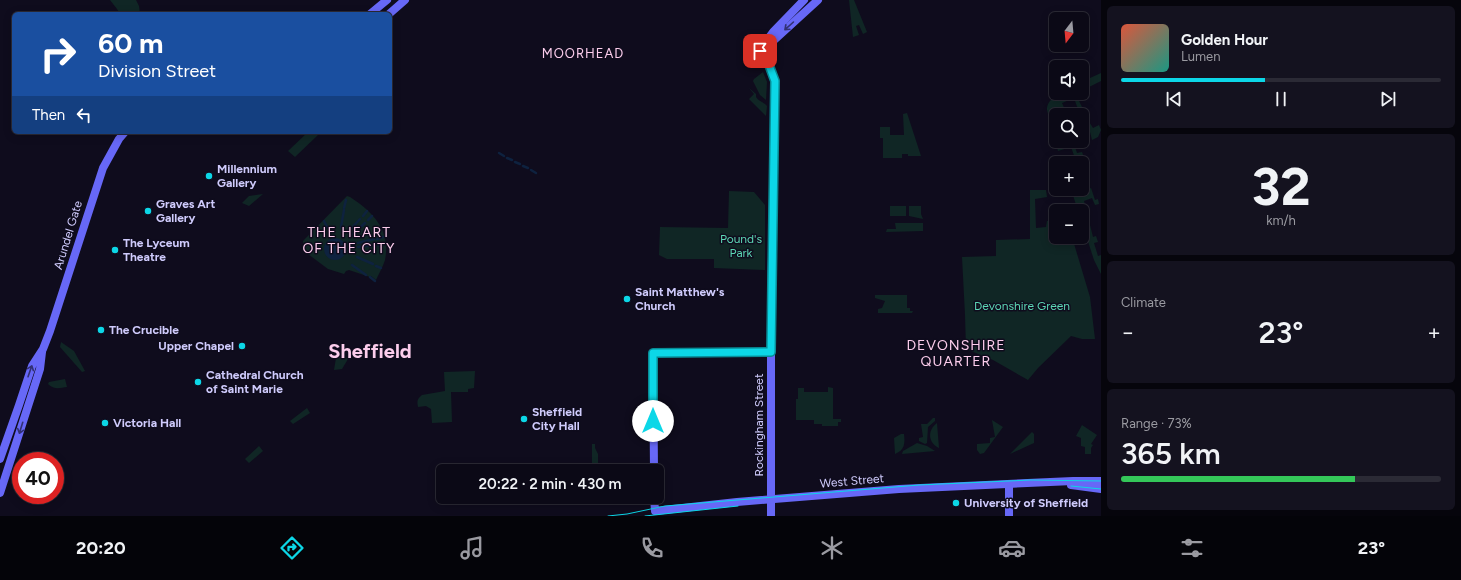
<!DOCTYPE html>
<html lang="en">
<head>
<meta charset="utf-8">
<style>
  :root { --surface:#0b0916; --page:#14121f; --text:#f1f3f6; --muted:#9a9aa1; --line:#2b2a35; --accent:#0cd7e7 }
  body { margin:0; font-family:Figtree,sans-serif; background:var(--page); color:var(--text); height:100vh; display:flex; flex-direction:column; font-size:15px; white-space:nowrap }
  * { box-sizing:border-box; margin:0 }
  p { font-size:13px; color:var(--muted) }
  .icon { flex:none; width:22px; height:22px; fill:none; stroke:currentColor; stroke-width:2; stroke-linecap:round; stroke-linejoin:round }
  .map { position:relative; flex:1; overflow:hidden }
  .details { display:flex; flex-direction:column; gap:6px; padding:6px; background:#06050c; width:360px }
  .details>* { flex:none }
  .banner { position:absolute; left:12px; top:12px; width:380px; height:122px; border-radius:6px; box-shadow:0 2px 10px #0003,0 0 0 1px var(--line); background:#1a4fa0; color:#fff; overflow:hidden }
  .needle { width:26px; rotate:196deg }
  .controls { position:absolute; left:1049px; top:12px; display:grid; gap:8px }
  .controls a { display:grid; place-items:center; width:40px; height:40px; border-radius:6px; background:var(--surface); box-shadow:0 2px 10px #0003,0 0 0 1px var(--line); font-size:20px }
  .speed { position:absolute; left:12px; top:452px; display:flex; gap:8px; font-size:20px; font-weight:700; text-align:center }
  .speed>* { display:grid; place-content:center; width:52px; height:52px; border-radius:50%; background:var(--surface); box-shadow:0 2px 10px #0003,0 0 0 1px var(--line); line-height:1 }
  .speed .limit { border:6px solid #d22; background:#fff; color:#111 }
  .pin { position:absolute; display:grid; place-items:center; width:34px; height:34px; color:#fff; margin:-17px; border-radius:8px; box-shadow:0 2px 6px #0006 }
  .me { position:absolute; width:44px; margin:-22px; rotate:0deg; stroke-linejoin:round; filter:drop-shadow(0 0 3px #0008) }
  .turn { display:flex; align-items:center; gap:14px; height:84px; padding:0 20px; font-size:18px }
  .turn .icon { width:52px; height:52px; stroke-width:2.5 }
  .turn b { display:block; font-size:28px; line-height:34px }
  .then { display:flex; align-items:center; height:38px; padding:0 20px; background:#0003; gap:8px; font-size:15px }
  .big { font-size:30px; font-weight:600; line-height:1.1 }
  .details .tile { flex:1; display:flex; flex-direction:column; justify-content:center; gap:6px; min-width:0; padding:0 14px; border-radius:6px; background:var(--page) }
  .details .dial { align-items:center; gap:0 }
  .dial b { font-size:52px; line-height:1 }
  .song { display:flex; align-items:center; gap:12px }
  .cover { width:48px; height:48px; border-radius:6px; background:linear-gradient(135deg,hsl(10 70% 55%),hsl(170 70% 35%)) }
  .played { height:4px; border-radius:2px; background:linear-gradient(90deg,var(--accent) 45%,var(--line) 45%) }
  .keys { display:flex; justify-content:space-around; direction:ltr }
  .heat { display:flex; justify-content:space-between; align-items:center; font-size:22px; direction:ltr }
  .charge { height:6px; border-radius:3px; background:linear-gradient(90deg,#34c759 73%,var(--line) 0) }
  .trip { position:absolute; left:436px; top:464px; width:228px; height:40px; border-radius:6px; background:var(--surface); box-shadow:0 2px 10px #0003,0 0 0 1px var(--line); font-weight:600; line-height:40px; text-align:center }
  .tabs { display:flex; height:64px; justify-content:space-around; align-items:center; background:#040409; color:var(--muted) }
  .tabs .icon { width:28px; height:28px }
  .tabs .on { color:var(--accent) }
  .tabs b { font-size:18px; color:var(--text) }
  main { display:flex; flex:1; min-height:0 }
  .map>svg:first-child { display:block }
</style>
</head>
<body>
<main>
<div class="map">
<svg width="1101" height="516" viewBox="0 0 1101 516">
  <rect width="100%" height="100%" fill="#0f0c1d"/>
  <!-- green -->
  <g fill="#102625">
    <path d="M 110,0 L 136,0 L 139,6 L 140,14 L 120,14 L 117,9 Z"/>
    <path d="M 849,0 L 854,0 L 867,32 L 863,34 L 859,25 L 856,26 L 859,35 L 853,37 Z"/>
    <path d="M 763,72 L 767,82 L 766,100 L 760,95 L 753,81 L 754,79 Z"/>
    <path d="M 1101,73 L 1101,81 L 1089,87 L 1088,83 L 1090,78 Z"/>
    <path d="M 749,88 L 756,94 L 756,97 C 759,102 764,102 767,106 L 766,116 L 749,99 L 754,94 Z"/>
    <path d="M 1065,93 L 1082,93 L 1085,99 L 1079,101 L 1087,117 L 1082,119 L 1082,115 L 1070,115 L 1079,112 L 1074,98 L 1062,103 L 1066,112 L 1060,115 L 1056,115 L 1054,117 L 1056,122 L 1056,141 L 1073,141 L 1077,153 L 1082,152 L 1085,161 L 1078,163 L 1070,163 L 1076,161 L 1071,147 L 1058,151 L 1047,110 C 1047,99 1056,97 1065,93 Z"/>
    <path d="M 907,113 L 921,156 L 908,156 L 908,154 L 902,154 L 902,158 L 883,158 L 883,138 L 880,138 L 880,127 L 890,127 L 890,135 L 904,135 L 903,114 Z"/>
    <path d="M 1088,120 L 1093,128 L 1099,125 L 1101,130 L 1098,137 L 1092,140 L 1088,124 L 1083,125 L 1082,122 Z"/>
    <path d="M 308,132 L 315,132 L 318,135 L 295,157 L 288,151 Z"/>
    <path d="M 1082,187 L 1083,191 L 1091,188 L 1095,200 L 1098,199 L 1099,204 L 1095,205 L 1092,198 L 1084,201 L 1093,237 L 1096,236 L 1098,242 L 1094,243 L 1098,256 L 1101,255 L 1101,274 L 1094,260 L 1082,223 L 1082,211 L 1078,211 L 1071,189 L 1082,189 Z"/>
    <path d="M 1030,190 L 1046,190 L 1047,197 L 1035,199 L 1036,228 L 1046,227 L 1047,221 L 1053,220 L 1054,228 L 1056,227 L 1056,237 L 1072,237 L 1090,297 L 1095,339 L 1082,339 L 1071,336 L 1038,368 L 1028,380 L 993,360 L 966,349 L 965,315 L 962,257 L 996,256 L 996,240 L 1030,239 Z"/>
    <path d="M 729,191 L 754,192 L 765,205 L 765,270 L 714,268 L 714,259 L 667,259 L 659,255 L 660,227 L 728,228 Z"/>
    <path d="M 263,194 L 249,206 L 242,203 L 249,196 Z"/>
    <path d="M 347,196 L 350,197 C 373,212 391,230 385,260 C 383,267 379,273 376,280 L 371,276 L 370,277 L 349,270 L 346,271 L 344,274 L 328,269 L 304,251 L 303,241 Z"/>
    <rect x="890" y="206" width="16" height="10"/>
    <path d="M 909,206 L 921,206 L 921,214 L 923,219 L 909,216 Z"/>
    <path d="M 895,223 L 923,223 L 923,231 L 886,232 L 887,229 L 896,229 Z"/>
    <path d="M 875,295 L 907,295 L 907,308 L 910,308 L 910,311 L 913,311 L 912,313 L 878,313 L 878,309 L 882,308 L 885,301 L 875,298 Z"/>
    <path d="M 61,342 L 74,351 L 85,371 L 82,372 L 60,347 Z"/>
    <path d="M 337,352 L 348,359 L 342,369 L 334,370 Z"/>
    <path d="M 475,371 L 474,388 L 468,389 L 468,392 L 451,392 L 452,422 L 432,423 L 431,409 L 426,406 L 418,407 C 417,401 417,399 422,395 L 445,391 L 444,372 Z"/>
    <path d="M 65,379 L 67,387 C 60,388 54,390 48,384 L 49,382 Z"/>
    <path d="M 828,387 L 833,388 L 833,419 L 841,419 L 841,422 L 838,422 L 838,426 L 822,426 L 822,424 L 814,424 L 814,420 L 796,420 L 796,399 L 798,399 L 798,388 L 804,388 L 804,392 L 828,392 Z"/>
    <path d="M 307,408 L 310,413 L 293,424 L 290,421 Z"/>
    <path d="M 933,418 L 935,418 L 935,421 L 928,427 L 927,443 L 925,444 L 919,441 L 919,438 L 923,437 L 921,424 L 927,424 Z"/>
    <path d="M 992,420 L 1003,427 L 984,453 L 980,454 L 977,450 L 977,444 L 990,443 L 990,438 L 995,437 Z"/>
    <path d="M 937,423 L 939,448 C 928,443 927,430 937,423 Z"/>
    <path d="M 1082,425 L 1097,435 L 1091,444 L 1093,445 L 1091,448 L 1091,454 L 1085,454 L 1085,447 L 1081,446 L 1081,438 L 1076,436 Z"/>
    <path d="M 1032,432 L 1034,434 L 1034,443 L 1010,454 Z"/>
    <path d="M 901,434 L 904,434 C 905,443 905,450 895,454 L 894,438 Z"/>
    <path d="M 917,443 L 927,446 L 935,451 L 902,454 L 903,451 Z"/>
    <path d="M 592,444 L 595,444 L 595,448 L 598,454 L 598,471 L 592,471 Z"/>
    <path d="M 259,446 L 263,451 L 249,463 L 245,459 Z"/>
  </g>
  <!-- water -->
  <circle fill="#0e223f" cx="335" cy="249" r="11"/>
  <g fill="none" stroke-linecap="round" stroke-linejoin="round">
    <!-- stream -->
    <g stroke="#0e223f" stroke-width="2.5">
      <path d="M 499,153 L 504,156"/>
      <path d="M 507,158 L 512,160"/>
      <path d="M 515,162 L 520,164"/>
      <path d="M 523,166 L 528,168"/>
      <path d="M 531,170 L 536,173"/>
      <path d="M 344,208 L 346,200"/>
      <path d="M 363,216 L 367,211"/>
      <path d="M 368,220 L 372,216"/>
      <path d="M 324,221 L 327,227"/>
      <path d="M 341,227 L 344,210"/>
      <path d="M 349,231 L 360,219"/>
      <path d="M 353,234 L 365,223"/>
      <path d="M 377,239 L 383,237"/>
      <path d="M 358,243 L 374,239"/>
      <path d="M 378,245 L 384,244"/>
      <path d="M 358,247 L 375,245"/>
      <path d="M 357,257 L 373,264"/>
      <path d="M 352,265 L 366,275"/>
      <path d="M 376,266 L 381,268"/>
      <path d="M 370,277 L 375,281"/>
    </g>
    <!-- secondary -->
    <g stroke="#6768f7" stroke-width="8">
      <path d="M 370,14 L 387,0"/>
      <path d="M 389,14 L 405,0"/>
      <path d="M 762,47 L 773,32 L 804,0"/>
      <path d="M 760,51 L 769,65 L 775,81 L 771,316 L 771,516"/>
      <path d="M 760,51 L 772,42 L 818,0"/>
      <path d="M 0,459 L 19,405 L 32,366 L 43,349 L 50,331 L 103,168 L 119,139 L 125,132"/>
      <path d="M 654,471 L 653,353 L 771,352"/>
      <path d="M 1071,485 L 1101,489"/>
      <path d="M 0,493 L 40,369 L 42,352"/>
      <path d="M 654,497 L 655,511 L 737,502 L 899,489 L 1073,481 L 1101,481"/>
      <path d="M 1009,516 L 1009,484"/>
    </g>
    <!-- tram -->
    <g stroke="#0cd7e7" stroke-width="1">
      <path d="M 1071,486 L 1101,489"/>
      <path d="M 608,516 L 627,514 L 665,506 L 919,485 L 1031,480 L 1101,481"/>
      <path d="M 645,516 L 738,506"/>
    </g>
  </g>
  <!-- one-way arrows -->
  <defs><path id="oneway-shaft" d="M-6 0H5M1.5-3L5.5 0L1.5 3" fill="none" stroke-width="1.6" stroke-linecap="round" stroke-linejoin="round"/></defs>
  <g stroke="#323174">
    <use href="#oneway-shaft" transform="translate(789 26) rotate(138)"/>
    <use href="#oneway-shaft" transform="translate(30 371) rotate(-71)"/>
    <use href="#oneway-shaft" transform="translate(21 428) rotate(107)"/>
  </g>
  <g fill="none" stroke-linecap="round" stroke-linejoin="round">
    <!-- route casing -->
    <g stroke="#088c96" stroke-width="10">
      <path id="route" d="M 653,421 L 653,353 L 771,352 L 775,81 L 769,65 L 760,51"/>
    </g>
    <!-- route -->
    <use href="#route" stroke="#0cd7e7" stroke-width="7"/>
  </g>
  <!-- markers -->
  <g fill="#0cd7e7" stroke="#0f0c1d" stroke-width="1.5">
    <circle cx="209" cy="176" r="4"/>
    <circle cx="148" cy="211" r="4"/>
    <circle cx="115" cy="250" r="4"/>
    <circle cx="627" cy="299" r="4"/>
    <circle cx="101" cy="330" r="4"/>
    <circle cx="242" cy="346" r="4"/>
    <circle cx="198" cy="382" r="4"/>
    <circle cx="524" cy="419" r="4"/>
    <circle cx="105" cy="423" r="4"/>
    <circle cx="956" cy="503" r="4"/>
  </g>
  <g text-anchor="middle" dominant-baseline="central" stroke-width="3" stroke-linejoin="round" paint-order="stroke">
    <!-- poi labels -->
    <g font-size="12" font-weight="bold" fill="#cfcbfc" stroke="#0f0c1d" text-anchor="start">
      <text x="217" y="169">Millennium<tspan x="217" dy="14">Gallery</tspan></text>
      <text x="156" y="204">Graves Art<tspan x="156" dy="14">Gallery</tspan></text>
      <text x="123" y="243">The Lyceum<tspan x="123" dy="14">Theatre</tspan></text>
      <text x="635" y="292">Saint Matthew's<tspan x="635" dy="14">Church</tspan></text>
      <text x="109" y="330">The Crucible</text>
      <text x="234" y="346" text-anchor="end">Upper Chapel</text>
      <text x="206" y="375">Cathedral Church<tspan x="206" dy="14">of Saint Marie</tspan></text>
      <text x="532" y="412">Sheffield<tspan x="532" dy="14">City Hall</tspan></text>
      <text x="113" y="423">Victoria Hall</text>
      <text x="964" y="503">University of Sheffield</text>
    </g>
    <!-- street labels -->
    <g font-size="12" fill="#cfcbfc" stroke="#0f0c1d">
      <text transform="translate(68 235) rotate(-73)">Arundel Gate</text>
      <text transform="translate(759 425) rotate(-90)">Rockingham Street</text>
      <text transform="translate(852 481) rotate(-5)">West Street</text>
    </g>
    <!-- park labels -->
    <g font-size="12" fill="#5cd7b5" stroke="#0f0c1d">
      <text x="741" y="239">Pound's<tspan x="741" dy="14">Park</tspan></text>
      <text x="1022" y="306">Devonshire Green</text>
    </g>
    <!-- neighbourhood labels -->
    <g font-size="13" letter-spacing="1" fill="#fccdec" stroke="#0f0c1d">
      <text x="583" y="53">MOORHEAD</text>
    </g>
    <!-- quarter labels -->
    <g font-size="14" letter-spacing="1" fill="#fccdec" stroke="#0f0c1d">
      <text x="349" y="232">THE HEART<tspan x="349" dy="16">OF THE CITY</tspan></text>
      <text x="956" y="345">DEVONSHIRE<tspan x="956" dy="16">QUARTER</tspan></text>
    </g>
    <!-- town labels -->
    <g font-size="20" font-weight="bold" fill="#fccdec" stroke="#0f0c1d">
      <text x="370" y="351">Sheffield</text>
    </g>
  </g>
</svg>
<div class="controls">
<a><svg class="needle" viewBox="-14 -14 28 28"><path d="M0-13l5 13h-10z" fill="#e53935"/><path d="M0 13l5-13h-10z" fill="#9a9aa1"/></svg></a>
<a><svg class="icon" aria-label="sound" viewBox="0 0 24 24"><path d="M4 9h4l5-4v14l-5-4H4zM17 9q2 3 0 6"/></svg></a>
<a><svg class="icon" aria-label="search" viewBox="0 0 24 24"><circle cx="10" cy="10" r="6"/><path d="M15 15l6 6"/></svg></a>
<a>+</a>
<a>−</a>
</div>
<div class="speed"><div class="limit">40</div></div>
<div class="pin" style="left:760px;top:51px;background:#d93025"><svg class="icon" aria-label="arrive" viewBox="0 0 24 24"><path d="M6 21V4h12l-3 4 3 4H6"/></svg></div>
<svg class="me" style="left:653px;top:421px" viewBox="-20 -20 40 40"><circle r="19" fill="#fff"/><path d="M0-13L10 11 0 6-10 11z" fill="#0cd7e7"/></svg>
<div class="trip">20:22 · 2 min · 430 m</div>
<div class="banner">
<div class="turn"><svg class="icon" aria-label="right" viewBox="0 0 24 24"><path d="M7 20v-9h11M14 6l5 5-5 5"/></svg><div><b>60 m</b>Division Street</div></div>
<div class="then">Then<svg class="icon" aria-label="left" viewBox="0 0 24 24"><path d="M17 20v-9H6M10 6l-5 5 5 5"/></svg></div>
</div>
</div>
<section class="details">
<div class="tile">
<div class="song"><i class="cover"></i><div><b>Golden Hour</b><p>Lumen</p></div></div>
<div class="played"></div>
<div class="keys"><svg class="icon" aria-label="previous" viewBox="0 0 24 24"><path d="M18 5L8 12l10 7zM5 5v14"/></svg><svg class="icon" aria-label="pause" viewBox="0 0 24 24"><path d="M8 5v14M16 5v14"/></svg><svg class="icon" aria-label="next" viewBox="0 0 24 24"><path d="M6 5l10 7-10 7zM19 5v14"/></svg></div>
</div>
<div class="tile dial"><b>32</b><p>km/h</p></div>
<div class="tile"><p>Climate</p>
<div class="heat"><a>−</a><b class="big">23°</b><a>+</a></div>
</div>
<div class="tile"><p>Range · 73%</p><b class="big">365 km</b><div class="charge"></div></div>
</section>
</main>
<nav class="tabs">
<b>20:20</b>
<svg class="icon on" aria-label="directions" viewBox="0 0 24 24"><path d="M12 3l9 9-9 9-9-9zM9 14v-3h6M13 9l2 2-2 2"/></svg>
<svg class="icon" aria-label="music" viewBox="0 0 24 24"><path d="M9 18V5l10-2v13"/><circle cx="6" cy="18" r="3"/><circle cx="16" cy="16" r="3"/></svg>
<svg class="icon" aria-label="phone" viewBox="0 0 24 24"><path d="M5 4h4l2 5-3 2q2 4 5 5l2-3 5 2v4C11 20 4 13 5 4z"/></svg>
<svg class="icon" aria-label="climate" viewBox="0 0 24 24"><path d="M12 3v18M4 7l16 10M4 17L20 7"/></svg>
<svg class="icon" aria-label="car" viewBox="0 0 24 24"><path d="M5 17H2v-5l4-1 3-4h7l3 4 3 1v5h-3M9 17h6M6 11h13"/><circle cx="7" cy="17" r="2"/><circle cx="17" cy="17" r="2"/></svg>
<svg class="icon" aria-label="filters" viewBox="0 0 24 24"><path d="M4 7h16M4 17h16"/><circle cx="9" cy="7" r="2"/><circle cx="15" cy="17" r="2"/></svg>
<b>23°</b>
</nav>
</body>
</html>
